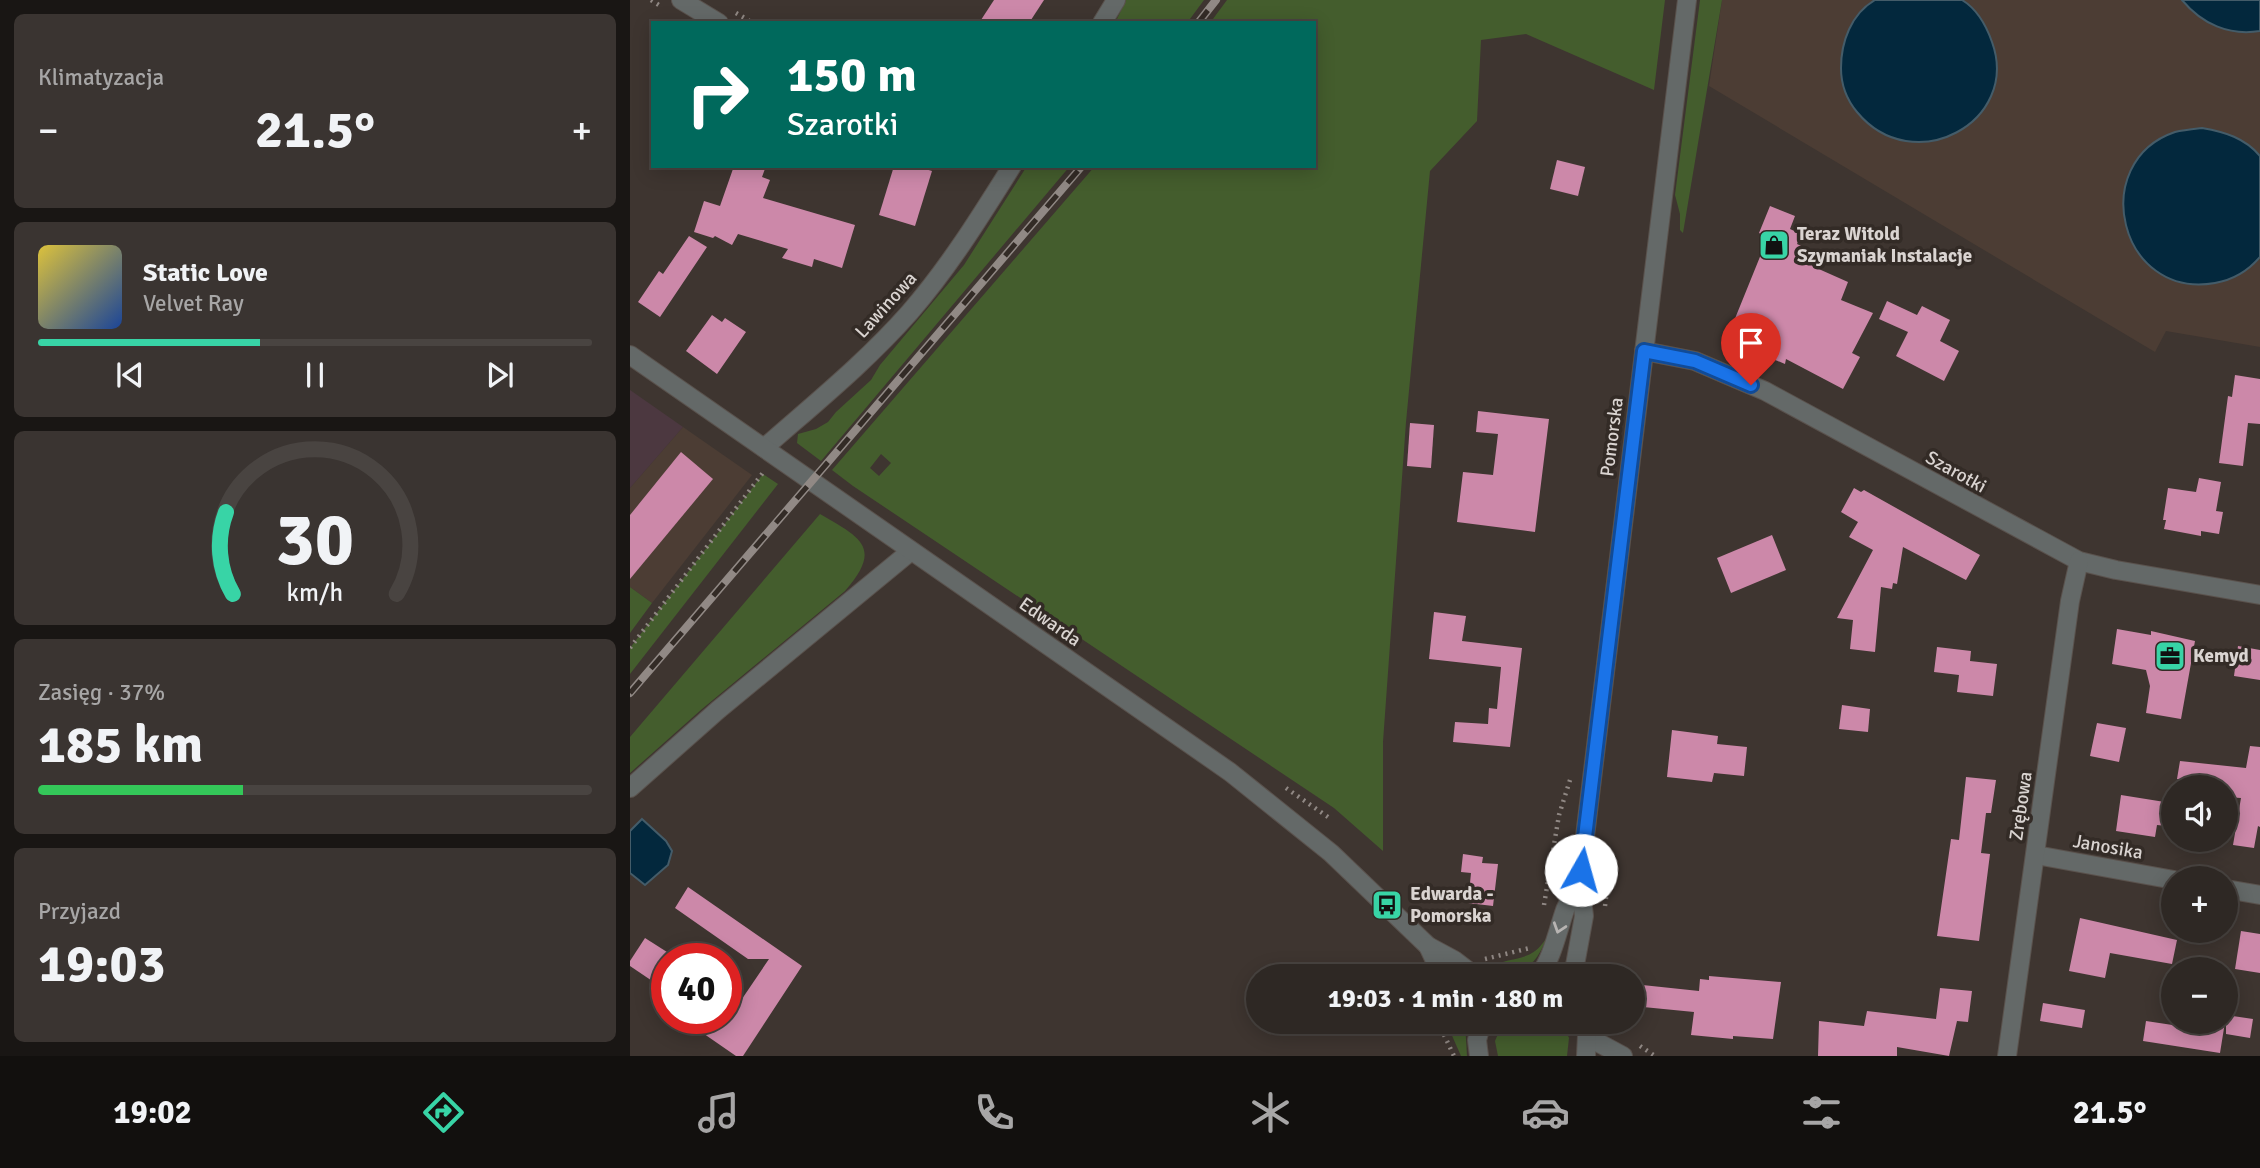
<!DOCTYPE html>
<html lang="pl">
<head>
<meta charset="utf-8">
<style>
  :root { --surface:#2e2824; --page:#3a3431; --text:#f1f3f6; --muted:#a7a6a6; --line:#494441; --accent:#38d4a6 }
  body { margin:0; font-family:Signika,sans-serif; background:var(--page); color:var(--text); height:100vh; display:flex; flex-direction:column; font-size:26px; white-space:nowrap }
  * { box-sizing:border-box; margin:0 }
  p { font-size:23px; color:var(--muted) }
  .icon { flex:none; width:38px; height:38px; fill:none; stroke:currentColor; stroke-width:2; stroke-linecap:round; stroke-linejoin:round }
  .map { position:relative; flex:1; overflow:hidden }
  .sheet { display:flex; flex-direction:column; gap:14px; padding:14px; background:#191614; width:630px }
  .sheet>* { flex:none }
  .banner { position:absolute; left:21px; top:21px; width:665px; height:147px; border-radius:0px; box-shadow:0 4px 18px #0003,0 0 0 2px var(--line); background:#00695c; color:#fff; overflow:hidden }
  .controls { position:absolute; left:1531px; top:775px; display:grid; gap:14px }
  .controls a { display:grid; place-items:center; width:77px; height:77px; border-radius:50%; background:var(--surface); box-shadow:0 4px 18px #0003,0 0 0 2px var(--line); font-size:35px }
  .speed { position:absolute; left:21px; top:943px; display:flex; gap:14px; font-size:35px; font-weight:700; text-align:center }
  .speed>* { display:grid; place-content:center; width:91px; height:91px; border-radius:50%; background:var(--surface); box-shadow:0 4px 18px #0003,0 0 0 2px var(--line); line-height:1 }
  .speed .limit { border:10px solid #d22; background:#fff; color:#111 }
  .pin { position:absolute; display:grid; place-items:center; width:60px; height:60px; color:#fff; margin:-72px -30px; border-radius:50% 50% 50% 0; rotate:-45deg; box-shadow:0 0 7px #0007 }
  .pin .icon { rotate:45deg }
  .me { position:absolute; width:77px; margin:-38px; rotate:7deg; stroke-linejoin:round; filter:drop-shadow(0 0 5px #0008) }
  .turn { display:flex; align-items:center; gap:24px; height:147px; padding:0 21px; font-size:32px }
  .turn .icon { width:91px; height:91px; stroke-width:2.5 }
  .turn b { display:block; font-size:49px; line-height:60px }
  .big { font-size:52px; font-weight:700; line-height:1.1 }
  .sheet .tile { flex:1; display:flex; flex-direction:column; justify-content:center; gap:10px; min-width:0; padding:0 24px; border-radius:10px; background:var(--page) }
  .sheet .dial { align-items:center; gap:0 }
  .dial svg { height:182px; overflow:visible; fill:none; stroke:var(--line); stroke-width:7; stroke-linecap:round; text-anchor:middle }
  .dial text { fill:var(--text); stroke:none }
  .song { display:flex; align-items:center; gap:21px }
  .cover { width:84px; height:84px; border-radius:10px; background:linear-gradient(135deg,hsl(50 70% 55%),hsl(220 70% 35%)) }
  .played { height:7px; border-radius:4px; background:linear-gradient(90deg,var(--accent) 40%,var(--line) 40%) }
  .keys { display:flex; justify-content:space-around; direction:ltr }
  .heat { display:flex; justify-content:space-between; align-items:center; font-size:38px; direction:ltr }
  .charge { height:10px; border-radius:5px; background:linear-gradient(90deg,#34c759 37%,var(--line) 0) }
  .trip { position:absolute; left:616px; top:964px; width:399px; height:70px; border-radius:35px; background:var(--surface); box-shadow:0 4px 18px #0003,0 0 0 2px var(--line); font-weight:700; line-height:70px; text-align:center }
  .dock { display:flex; height:112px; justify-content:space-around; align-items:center; background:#12100e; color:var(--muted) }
  .dock .icon { width:49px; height:49px }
  .dock .active { color:var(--accent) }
  .dock b { font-size:32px; color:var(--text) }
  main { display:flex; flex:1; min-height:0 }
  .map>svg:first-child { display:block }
</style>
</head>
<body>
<main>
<section class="sheet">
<div class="tile"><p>Klimatyzacja</p>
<div class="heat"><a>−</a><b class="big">21.5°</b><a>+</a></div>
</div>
<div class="tile">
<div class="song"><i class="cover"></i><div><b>Static Love</b><p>Velvet Ray</p></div></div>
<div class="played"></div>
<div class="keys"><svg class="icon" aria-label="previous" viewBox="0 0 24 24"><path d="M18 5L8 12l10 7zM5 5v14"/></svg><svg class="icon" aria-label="pause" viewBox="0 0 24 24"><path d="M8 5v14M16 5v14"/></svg><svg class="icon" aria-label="next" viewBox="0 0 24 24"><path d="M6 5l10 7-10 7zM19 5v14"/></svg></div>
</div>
<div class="tile dial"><svg viewBox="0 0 100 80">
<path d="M14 69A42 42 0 1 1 86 69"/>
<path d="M14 69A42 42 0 0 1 11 33" stroke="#38d4a6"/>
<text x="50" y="56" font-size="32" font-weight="700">30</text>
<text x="50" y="72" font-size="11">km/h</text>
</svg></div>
<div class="tile"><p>Zasięg · 37%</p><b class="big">185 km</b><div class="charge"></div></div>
<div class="tile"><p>Przyjazd</p><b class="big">19:03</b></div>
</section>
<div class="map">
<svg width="1630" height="1056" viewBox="0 0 1630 1056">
  <rect width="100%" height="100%" fill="#3e3530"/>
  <!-- built -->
  <g fill="#4c3d34">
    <path d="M 1092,0 L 1630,0 L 1630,347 L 1536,331 L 1525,352 L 1079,86 Z"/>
    <path d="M 53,427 L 122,475 L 22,603 L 0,587 L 0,488 Z"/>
  </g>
  <!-- education -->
  <path fill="#4c3840" d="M 0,390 L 53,427 L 0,488 Z"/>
  <!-- green -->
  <g fill="#445d2d" fill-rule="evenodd">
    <path d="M 496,0 L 574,0 L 557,23 L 485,23 Z"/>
    <path d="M 597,0 L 1035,0 L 1024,90 L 896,34 L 851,40 L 847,121 L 800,171 L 776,422 L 753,742 L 753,851 L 704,808 L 223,486 L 202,470 L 465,166 L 684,166 L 684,23 L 580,23 ZM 251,454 L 261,463 L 249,476 L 240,468 Z"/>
    <path d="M 1070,0 L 1092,0 L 1053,233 L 1050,230 L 1050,214 L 1045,195 Z"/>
    <path d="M 397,166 L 440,166 L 191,461 L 167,443 L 168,434 L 186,429 L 198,422 L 206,412 L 241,380 L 250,365 L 334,265 Z"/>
    <path d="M 133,474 L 148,484 L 0,674 L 0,648 Z"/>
    <path d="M 190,514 C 231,538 253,547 215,591 L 72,709 L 0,773 L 0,737 Z"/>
    <path d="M 0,587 L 22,603 L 0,633 Z"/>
    <path d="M 917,937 C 906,966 890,981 857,971 C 879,952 899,967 917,937 Z"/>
    <path d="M 816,1022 L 835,1022 L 837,1056 L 831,1056 Z"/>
    <path d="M 873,1022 L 932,1022 L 939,1038 L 937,1056 L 868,1056 L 865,1041 Z"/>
  </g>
  <!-- water -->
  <g fill="#03283d" stroke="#445c69" stroke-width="2">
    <path d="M 1245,0 L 1332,0 C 1347,9 1356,25 1362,42 C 1391,122 1283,180 1227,112 C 1217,100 1211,84 1211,68 C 1211,42 1221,14 1245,0 Z"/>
    <path d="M 1552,0 L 1630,0 L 1630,31 C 1599,36 1572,24 1552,0 Z"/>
    <path d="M 1572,128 C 1595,132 1615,138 1630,156 L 1630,257 C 1618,271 1603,280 1585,283 C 1489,300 1457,162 1545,132 C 1553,130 1563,129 1572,128 Z"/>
    <path d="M 12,819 L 36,841 L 42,851 L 38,865 L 15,885 L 0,873 L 0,831 Z"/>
  </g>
  <!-- building -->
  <g fill="#cc88a9">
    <path d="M 364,0 L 414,0 L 399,23 L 349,23 Z"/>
    <path d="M 927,160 L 955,167 L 948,196 L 920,189 Z"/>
    <path d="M 104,166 L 136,166 L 132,177 L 140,180 L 133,198 L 225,225 L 212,268 L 184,259 L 182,267 L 152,258 L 158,249 L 108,234 L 102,245 L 85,236 L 83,238 L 64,232 L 74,201 L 90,206 Z"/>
    <path d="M 264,166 L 285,166 L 302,171 L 285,226 L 249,215 Z"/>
    <path d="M 1140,206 L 1165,216 L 1160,229 L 1171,234 L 1167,244 L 1188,254 L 1182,266 L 1218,282 L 1211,300 L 1243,313 L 1222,353 L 1230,357 L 1213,389 L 1156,359 L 1155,364 L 1126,352 L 1133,333 L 1104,321 L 1138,237 L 1129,233 Z"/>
    <path d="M 59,236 L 77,247 L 30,317 L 8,302 L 29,271 L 33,274 Z"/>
    <path d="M 1257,301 L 1287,315 L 1292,306 L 1320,320 L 1310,341 L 1329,351 L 1314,381 L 1266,356 L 1278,332 L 1249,319 Z"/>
    <path d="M 82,315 L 92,322 L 95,318 L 116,332 L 87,374 L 56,351 Z"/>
    <path d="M 1605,375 L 1630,379 L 1630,424 L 1618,423 L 1613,466 L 1589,463 L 1598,396 L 1602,397 Z"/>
    <path d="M 848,411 L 919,419 L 905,532 L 827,522 L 833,472 L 863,475 L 868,434 L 846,432 Z"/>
    <path d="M 780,423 L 804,425 L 801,468 L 777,466 Z"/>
    <path d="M 51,452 L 83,479 L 0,579 L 0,515 Z"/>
    <path d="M 1569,478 L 1591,482 L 1586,511 L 1593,512 L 1589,534 L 1571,531 L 1571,536 L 1534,529 L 1536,520 L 1533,520 L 1538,488 L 1566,492 Z"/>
    <path d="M 1224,488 L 1231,492 L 1234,490 L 1350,555 L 1336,580 L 1273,547 L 1267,584 L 1263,583 L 1262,589 L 1251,587 L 1245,652 L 1220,649 L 1223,620 L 1207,618 L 1243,550 L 1219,537 L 1228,522 L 1211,512 Z"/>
    <path d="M 1142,535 L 1156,570 L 1101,593 L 1087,558 Z"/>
    <path d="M 804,612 L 836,616 L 832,641 L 892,648 L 880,747 L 823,742 L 825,722 L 858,724 L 859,708 L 867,709 L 871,667 L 799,659 Z"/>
    <path d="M 1487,629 L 1521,635 L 1521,631 L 1565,641 L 1551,719 L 1516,713 L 1520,686 L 1516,670 L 1482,664 Z"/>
    <path d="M 1608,646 L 1630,650 L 1630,680 L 1604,676 Z"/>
    <path d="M 1307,647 L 1341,651 L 1340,661 L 1367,664 L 1363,696 L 1327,692 L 1329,675 L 1304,672 Z"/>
    <path d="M 1212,705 L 1240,709 L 1238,732 L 1209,729 Z"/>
    <path d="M 1467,723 L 1496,728 L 1489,762 L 1460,756 Z"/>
    <path d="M 1042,730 L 1088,736 L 1087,744 L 1117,747 L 1114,776 L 1084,773 L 1082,782 L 1037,777 Z"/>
    <path d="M 1620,746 L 1630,747 L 1630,827 L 1628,826 L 1624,848 L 1603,845 L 1611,798 L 1596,797 L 1596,788 L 1547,779 L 1550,761 L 1616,768 Z"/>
    <path d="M 1336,777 L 1366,780 L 1361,813 L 1356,813 L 1351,853 L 1360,854 L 1349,941 L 1307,936 L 1321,839 L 1329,840 Z"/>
    <path d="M 1491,795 L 1541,803 L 1537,826 L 1527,825 L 1525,837 L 1486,831 Z"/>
    <path d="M 833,854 L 853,857 L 852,863 L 868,864 L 863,906 L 838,903 L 841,873 L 831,872 Z"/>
    <path d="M 58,887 L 172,966 L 113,1056 L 106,1056 L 51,1018 L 99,1018 L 139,959 L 118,959 L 45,908 Z"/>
    <path d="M 1450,918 L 1547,940 L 1542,964 L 1480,953 L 1475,978 L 1439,971 Z"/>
    <path d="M 1611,931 L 1630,934 L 1630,973 L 1605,969 Z"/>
    <path d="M 15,938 L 37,952 L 37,991 L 0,966 L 0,961 Z"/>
    <path d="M 1079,976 L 1151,982 L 1143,1039 L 1103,1036 L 1103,1039 L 1061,1035 L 1064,1012 L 1003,1006 L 1003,984 L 1069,991 L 1070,979 L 1079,980 Z"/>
    <path d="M 1310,988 L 1342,991 L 1338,1022 L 1327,1021 L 1319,1056 L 1267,1047 L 1267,1056 L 1188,1056 L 1189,1021 L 1234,1026 L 1237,1011 L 1306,1019 Z"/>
    <path d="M 1413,1003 L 1455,1010 L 1452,1028 L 1410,1021 Z"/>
    <path d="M 1596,1015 L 1623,1019 L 1620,1038 L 1596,1034 Z"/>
    <path d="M 1516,1021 L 1569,1029 L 1571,1022 L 1595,1022 L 1590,1053 L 1513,1041 Z"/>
  </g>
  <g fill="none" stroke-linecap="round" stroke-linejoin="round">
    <!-- minor casing -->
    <g stroke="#5a524d" stroke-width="20">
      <g id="minor">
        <path d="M 51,0 L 89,23"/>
        <path d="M 472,23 L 486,0"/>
        <path d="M 1014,351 L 1065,361 L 1135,391 L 1449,561 L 1486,570 L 1630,595"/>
        <path d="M 134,448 C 184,404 236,362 280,312 C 319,267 350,217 382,166"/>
        <path d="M 0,788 L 88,710 L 281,551"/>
        <path d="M 1406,855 L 1544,880"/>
        <path d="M 1596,889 L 1630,895"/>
        <path d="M 1377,1056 L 1440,601 L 1449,561"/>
      </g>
    </g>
    <!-- tertiary casing -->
    <g stroke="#5a524d" stroke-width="20">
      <g id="tertiary">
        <path d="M 0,355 L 600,772 L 701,853 L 798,946 L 824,960 L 845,976"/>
        <path d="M 798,946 L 812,976"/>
        <path d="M 909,976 C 923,956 927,933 935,910 C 941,896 949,885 951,869 L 1057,0"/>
        <path d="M 943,976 L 954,916 L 950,880"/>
        <path d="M 954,1023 L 967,1042 L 993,1056"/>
        <path d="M 954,1025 L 957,1035 L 956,1056"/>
        <path d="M 849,1056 L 847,1040 L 852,1022"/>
      </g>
    </g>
    <!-- path -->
    <g stroke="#908884" stroke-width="4.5" stroke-dasharray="2 5" stroke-linecap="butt">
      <path d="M 21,0 L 32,7"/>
      <path d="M 106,13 L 123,23"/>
      <path d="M 0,648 L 135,470"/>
      <path d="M 656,788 L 698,817"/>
      <path d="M 914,905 L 929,815 L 940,780"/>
      <path d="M 975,906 L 978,883"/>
      <path d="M 855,959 L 900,948"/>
      <path d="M 808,1022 L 824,1056"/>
      <path d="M 1010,1046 L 1025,1056"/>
    </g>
    <!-- minor -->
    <use href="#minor" stroke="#646968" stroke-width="18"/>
    <!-- tertiary -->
    <use href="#tertiary" stroke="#646968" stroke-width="18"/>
    <!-- rail casing -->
    <g stroke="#918985" stroke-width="8">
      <g id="rail">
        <path d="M 568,23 L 586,0"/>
        <path d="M 0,693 L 452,166"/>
      </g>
    </g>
    <!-- rail -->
    <use href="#rail" stroke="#332b26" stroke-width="5" stroke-dasharray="16" stroke-linecap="butt"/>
  </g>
  <!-- one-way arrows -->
  <defs><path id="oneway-chevron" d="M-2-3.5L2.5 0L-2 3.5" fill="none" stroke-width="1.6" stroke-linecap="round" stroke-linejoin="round" transform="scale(1.75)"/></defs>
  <use stroke="#b7b4b2" href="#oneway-chevron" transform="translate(929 928) rotate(108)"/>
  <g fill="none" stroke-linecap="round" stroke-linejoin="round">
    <!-- route casing -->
    <g stroke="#114b97" stroke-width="18">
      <path id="route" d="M 951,870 L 1014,351 L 1065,361 L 1121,385"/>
    </g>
    <!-- route -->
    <use href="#route" stroke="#1a73e8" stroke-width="12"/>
  </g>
  <!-- icons -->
  <defs>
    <g id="shop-square" transform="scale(1.575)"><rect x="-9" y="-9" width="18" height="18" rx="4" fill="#38d4a6" stroke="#332b26"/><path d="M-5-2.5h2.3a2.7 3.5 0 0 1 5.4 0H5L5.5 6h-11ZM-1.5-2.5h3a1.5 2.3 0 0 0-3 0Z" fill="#111"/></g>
    <g id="office-square" transform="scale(1.575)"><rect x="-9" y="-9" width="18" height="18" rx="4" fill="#38d4a6" stroke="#332b26"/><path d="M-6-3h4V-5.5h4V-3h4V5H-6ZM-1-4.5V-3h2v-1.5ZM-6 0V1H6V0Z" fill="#111"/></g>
    <g id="bus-square" transform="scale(1.575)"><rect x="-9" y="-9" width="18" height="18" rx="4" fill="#38d4a6" stroke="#332b26"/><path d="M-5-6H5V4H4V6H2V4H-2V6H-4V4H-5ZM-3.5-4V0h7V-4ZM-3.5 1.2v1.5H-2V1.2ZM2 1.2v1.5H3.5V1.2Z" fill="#111"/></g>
  </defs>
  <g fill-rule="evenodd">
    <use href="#shop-square" x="1144" y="245"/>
    <use href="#office-square" x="1540" y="656"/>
    <use href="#bus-square" x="757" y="905"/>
  </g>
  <g text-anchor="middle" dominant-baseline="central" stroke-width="7" stroke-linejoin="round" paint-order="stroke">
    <!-- poi labels -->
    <g font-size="19" font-weight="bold" fill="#dad4d1" stroke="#332b26" text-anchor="start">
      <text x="1167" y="234">Teraz Witold<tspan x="1167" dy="22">Szymaniak Instalacje</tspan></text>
      <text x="1563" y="656">Kemyd</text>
      <text x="780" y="894">Edwarda -<tspan x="780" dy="22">Pomorska</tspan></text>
    </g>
    <!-- street labels -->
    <g font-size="19" fill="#dad4d1" stroke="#332b26">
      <text transform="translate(256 305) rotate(-48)">Lawinowa</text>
      <text transform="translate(982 437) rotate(-83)">Pomorska</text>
      <text transform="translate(1326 472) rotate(29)">Szarotki</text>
      <text transform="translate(420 622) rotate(35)">Edwarda</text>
      <text transform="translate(1391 806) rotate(-82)">Zrębowa</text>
      <text transform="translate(1478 847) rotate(10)">Janosika</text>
    </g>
  </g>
</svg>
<div class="controls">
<a><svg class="icon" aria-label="sound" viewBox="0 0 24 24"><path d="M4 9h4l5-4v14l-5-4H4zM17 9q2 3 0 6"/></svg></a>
<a>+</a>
<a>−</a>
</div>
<div class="speed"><div class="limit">40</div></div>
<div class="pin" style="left:1121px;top:385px;background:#d93025"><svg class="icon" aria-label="arrive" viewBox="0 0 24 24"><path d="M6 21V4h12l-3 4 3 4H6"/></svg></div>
<svg class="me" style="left:951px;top:870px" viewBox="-20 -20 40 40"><circle r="19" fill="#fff"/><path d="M0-13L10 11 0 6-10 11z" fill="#1a73e8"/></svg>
<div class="trip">19:03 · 1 min · 180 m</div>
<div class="banner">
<div class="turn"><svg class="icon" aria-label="right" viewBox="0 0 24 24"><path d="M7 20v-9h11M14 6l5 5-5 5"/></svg><div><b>150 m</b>Szarotki</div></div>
</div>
</div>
</main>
<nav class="dock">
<b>19:02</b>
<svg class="icon active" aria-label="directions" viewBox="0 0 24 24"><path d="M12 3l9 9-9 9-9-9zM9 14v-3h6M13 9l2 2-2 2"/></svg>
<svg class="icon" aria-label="music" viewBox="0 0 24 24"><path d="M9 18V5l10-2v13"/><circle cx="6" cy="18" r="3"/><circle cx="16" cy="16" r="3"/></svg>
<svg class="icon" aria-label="phone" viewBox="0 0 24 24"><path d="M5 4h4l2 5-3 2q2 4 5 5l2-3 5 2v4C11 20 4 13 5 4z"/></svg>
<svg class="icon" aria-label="climate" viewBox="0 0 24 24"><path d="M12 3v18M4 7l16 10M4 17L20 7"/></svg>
<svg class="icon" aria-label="car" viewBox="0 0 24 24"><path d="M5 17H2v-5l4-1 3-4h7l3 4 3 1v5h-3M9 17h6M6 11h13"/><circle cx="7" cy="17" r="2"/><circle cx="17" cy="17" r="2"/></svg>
<svg class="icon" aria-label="filters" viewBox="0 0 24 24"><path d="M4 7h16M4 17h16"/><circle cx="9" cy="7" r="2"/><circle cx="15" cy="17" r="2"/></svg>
<b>21.5°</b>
</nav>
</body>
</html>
